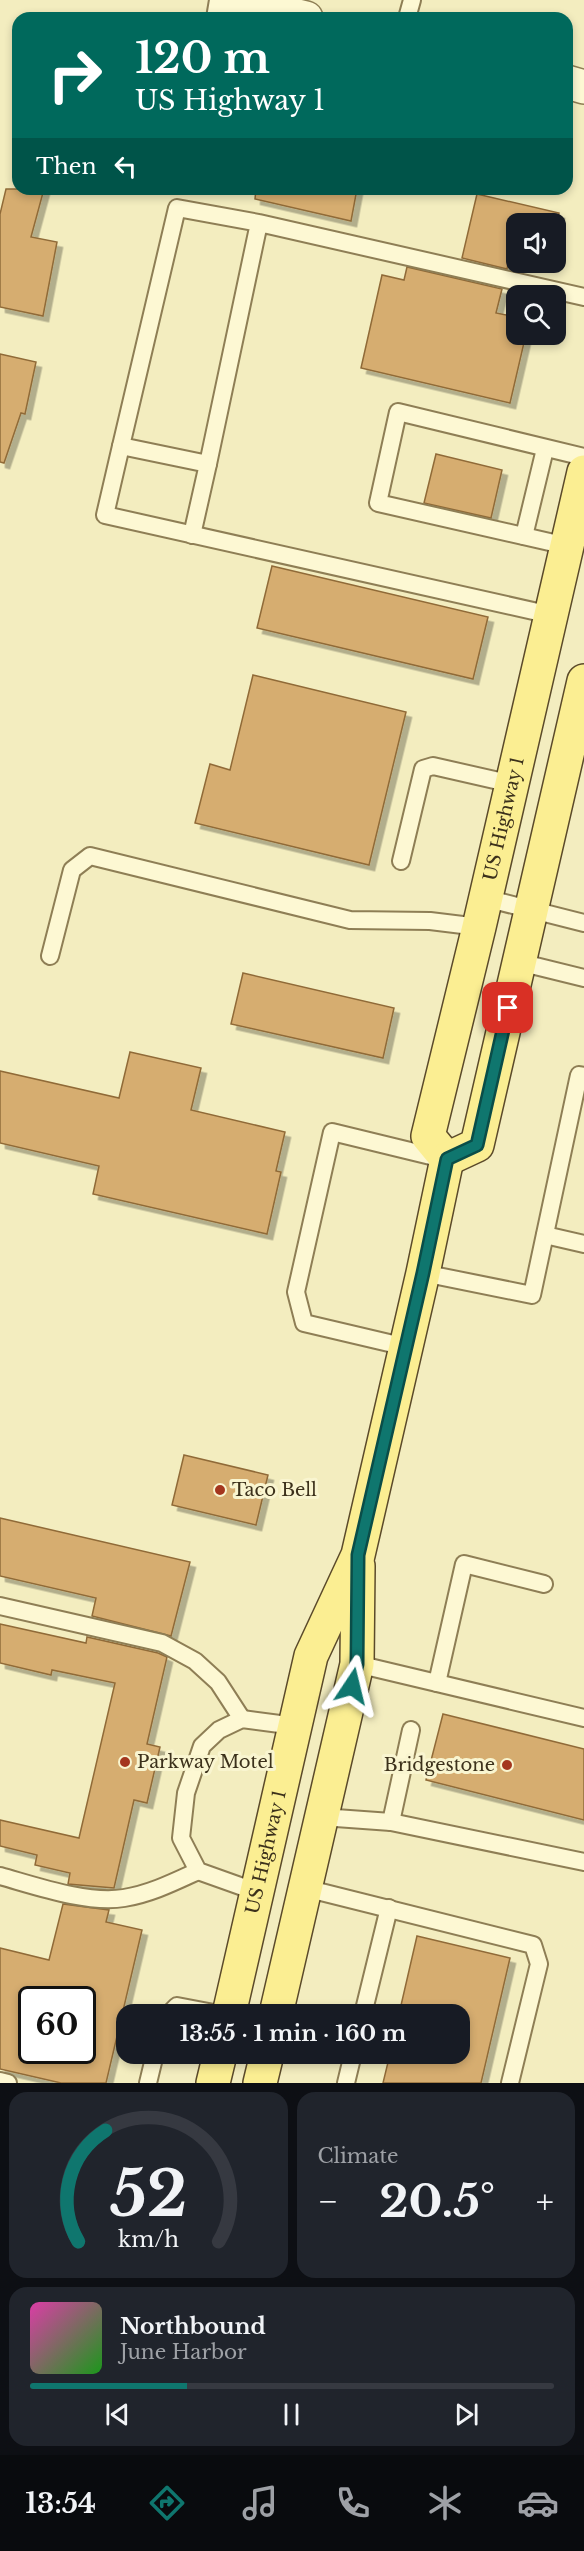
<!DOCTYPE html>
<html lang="en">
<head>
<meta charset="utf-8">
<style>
  :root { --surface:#171b24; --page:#20242c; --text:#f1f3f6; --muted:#9ea1a6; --line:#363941; --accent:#0f766e }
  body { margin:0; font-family:"Libre Baskerville",serif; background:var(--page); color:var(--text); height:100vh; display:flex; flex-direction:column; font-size:22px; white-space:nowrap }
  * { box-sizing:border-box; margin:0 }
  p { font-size:20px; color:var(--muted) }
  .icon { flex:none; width:33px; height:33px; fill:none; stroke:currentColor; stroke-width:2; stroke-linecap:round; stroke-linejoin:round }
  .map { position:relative; height:2083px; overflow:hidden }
  .details { display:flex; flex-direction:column; gap:9px; padding:9px; background:#0d0f14; flex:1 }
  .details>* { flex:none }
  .hud { position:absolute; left:12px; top:12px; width:561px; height:183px; border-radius:18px; box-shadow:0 3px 9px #0003; background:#00695c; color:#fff; overflow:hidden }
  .buttons { position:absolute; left:506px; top:213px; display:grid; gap:12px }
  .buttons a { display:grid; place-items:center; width:60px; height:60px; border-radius:12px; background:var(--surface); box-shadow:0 3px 9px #0003; font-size:30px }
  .speed { position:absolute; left:18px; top:1986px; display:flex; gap:12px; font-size:30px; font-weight:700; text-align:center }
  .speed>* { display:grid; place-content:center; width:78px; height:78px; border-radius:50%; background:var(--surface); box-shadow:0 3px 9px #0003; line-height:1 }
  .speed .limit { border:3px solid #111; border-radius:9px; background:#fff; color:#111 }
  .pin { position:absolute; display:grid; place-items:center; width:51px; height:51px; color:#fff; margin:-26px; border-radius:12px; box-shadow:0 3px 9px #0006 }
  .me { position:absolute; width:66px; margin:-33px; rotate:10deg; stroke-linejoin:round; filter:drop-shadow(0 0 4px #0008) }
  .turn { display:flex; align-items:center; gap:21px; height:126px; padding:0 24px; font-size:27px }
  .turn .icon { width:78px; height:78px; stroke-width:2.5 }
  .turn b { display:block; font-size:42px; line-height:51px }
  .then { display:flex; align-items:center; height:57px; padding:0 24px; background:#0003; gap:12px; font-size:22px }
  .big { font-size:45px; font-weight:800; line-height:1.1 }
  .details .widget { flex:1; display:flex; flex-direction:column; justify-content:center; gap:9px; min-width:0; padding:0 21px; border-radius:18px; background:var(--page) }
  .details .dial { align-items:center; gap:0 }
  .dial svg { height:156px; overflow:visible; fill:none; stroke:var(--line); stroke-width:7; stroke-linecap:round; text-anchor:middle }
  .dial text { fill:var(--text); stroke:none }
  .song { display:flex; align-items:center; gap:18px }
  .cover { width:72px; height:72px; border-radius:9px; background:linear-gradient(135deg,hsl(320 70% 55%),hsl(120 70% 35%)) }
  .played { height:6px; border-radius:3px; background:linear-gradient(90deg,var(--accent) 30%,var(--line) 30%) }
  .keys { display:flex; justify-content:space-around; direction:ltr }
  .heat { display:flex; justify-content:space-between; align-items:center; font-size:33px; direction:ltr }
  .details .tiles { flex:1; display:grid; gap:9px; grid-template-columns:1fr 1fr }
  .widget:last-child { grid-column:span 2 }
  .trip { position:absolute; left:116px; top:2004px; width:354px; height:60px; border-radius:18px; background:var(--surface); box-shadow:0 3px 9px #0003; font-weight:800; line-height:60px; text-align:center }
  .menu { display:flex; height:96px; justify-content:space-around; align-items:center; background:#090b0e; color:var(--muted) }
  .menu .icon { width:42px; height:42px }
  .menu .current { color:var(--accent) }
  .menu b { font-size:27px; color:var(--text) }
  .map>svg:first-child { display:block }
</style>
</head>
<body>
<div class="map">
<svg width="584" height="2083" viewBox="0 0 584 2083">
  <defs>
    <filter id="shadow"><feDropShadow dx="5.5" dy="5.5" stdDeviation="0" flood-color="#0004"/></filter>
  </defs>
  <rect width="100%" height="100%" fill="#f3edbf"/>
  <!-- building -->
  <g fill="#d6ad70" stroke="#906b38" stroke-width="1.5" fill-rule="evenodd" filter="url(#shadow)">
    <path d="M 6,189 L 44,189 L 31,237 L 57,242 L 43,316 L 0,307 L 0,214 Z"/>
    <path d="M 256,189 L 357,189 L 351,221 L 255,199 Z"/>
    <path d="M 477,194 L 559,213 L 555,232 L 555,224 L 516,224 L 516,241 L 513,241 L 507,269 L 462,258 Z"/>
    <path d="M 407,267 L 502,289 L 496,313 L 516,317 L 516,334 L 526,334 L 510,403 L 361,368 L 382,275 L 404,280 Z"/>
    <path d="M 0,354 L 36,362 L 25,414 L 21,413 L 4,463 L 0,462 Z"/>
    <path d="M 436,454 L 502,470 L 491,518 L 424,503 Z"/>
    <path d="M 272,566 L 488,617 L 473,679 L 257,628 Z"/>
    <path d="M 253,675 L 406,712 L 369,865 L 195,823 L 210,764 L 230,770 Z"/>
    <path d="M 243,973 L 394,1008 L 383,1058 L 231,1024 Z"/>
    <path d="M 130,1052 L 201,1068 L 191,1110 L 285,1132 L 276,1171 L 281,1172 L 267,1234 L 93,1194 L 99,1166 L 0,1143 L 0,1071 L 119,1098 Z"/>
    <path d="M 184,1455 L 268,1475 L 256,1525 L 172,1505 Z"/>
    <path d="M 0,1518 L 190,1562 L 171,1636 L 92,1616 L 96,1598 L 0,1576 Z"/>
    <path d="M 0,1624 L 86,1643 L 87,1637 L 158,1653 L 167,1657 L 147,1744 L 160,1747 L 147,1803 L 134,1800 L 114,1888 L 68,1884 L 70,1873 L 35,1865 L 37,1855 L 0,1846 L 0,1820 L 79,1838 L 115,1683 L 52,1670 L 51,1675 L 0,1663 Z"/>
    <path d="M 443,1714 L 584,1749 L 584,1820 L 426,1780 Z"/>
    <path d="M 63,1904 L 109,1910 L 106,1922 L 142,1930 L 106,2083 L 61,2083 L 0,2069 L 0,1948 L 49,1960 ZM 32,2000 L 82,2000 L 82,2050 L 32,2050 Z"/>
    <path d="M 417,1936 L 510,1958 L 481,2083 L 383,2083 L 390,2054 L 459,2054 L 459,2014 L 399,2014 Z"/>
  </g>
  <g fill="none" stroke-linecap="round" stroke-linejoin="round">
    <!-- service casing -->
    <g stroke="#8e7e55" stroke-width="20">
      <g id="service">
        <path d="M 215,18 L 218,0"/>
        <path d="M 407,18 L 412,0"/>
        <path d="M 259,223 L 208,464 L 121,446 L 177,208 L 259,223 L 584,297"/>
        <path d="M 121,446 L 105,515 L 551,615"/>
        <path d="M 192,535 L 208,464"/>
        <path d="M 524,536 L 545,449"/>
        <path d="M 567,546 L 378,503 L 398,412 L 584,457"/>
        <path d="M 401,861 L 423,769 L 433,766 L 512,784"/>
        <path d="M 485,898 L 584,923"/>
        <path d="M 50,956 L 72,870 L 90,856 L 350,920 L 430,921 L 479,927"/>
        <path d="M 519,962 L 584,978"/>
        <path d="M 545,1235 L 584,1244"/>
        <path d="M 423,1273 L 532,1295 L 579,1075 L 584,1076"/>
        <path d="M 406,1347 L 304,1323 L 296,1292 L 332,1132 L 443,1159"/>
        <path d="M 0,1606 L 162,1643 L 195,1661 L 218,1682 L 242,1719"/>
        <path d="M 357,1664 L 584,1718"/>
        <path d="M 437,1683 L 464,1564 L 544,1584"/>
        <path d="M 322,1817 L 391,1822 L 584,1862"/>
        <path d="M 391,1822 L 411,1730"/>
        <path d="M 0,1876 C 36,1886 87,1904 124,1898 C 150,1894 174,1882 198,1871"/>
        <path d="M 305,1888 L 533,1945 L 539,1964 L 510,2083"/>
        <path d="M 257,1892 L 198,1871 L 181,1838 L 186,1793 L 202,1746 L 219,1730 L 242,1719 L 295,1726"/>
        <path d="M 169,2014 L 177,2006 L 219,2014"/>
        <path d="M 363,2014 L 389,1908"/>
        <path d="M 0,2081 L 8,2083"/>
        <path d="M 148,2083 L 155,2054"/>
        <path d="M 346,2083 L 353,2054"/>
      </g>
    </g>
    <!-- minor casing -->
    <g stroke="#8e7e55" stroke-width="36">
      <g id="minor">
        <path d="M 230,0 L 306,18"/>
        <path d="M 567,82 L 584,87"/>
      </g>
    </g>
    <!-- primary casing -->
    <g stroke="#5b4a2a" stroke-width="36">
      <g id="primary">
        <path id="s1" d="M 447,1159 L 428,1136 L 479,927 L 584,472"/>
        <path d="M 447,1159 L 477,1145 L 584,681"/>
        <path id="s2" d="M 229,2014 L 311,1656 L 358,1555 L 423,1273 L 447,1159"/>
        <path d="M 276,2014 L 357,1664 L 358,1566"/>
        <path d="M 213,2083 L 220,2054"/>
        <path d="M 260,2083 L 267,2054"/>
      </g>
    </g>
    <!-- service -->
    <use href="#service" stroke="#fdf8d3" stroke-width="16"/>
    <!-- minor -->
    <use href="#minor" stroke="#fdf8d3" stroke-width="33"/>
    <!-- primary -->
    <use href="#primary" stroke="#fbee92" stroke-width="33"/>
  </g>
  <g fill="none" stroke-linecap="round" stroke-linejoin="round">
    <!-- route casing -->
    <g stroke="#0a4d48" stroke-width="15">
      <path id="route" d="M 352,1686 L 357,1664 L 358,1555 L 423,1273 L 447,1159 L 477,1145 L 508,1008"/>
    </g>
    <!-- route -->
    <use href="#route" stroke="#0f766e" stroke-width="10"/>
  </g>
  <!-- markers -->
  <g fill="#a4361e" stroke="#f9f5d0" stroke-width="2">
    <circle cx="220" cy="1490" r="6"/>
    <circle cx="125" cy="1762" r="6"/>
    <circle cx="507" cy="1765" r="6"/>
  </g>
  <g text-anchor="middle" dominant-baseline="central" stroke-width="6" stroke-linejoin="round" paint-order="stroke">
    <!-- street labels -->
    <g font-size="18" fill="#3c311b" stroke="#f9f5d0">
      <text stroke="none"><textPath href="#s1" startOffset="356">US Highway 1</textPath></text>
      <text stroke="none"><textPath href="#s2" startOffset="166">US Highway 1</textPath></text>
    </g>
    <!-- poi labels -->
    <g font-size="18" fill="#3c311b" stroke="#f9f5d0" text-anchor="start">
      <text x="232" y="1490">Taco Bell</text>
      <text x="137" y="1762">Parkway Motel</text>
      <text x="495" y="1765" text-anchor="end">Bridgestone</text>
    </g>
  </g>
</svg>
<div class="buttons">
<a><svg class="icon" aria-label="sound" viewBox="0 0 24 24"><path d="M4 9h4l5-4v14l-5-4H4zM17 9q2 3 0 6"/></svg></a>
<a><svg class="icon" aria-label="search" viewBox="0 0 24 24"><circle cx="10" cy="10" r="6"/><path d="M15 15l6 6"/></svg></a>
</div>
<div class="speed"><div class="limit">60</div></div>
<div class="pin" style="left:508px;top:1008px;background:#d93025"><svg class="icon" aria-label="arrive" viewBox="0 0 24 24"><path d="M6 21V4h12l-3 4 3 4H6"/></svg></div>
<svg class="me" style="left:352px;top:1686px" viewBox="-20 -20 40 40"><path d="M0-17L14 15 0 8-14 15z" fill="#0f766e" stroke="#fff" stroke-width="4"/></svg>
<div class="trip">13:55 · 1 min · 160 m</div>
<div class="hud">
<div class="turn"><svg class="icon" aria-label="right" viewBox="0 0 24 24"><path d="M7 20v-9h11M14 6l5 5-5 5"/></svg><div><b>120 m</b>US Highway 1</div></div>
<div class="then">Then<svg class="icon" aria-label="left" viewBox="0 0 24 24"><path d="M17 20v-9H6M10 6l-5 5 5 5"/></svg></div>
</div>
</div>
<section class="details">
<div class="tiles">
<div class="widget dial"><svg viewBox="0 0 100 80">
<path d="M14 69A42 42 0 1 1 86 69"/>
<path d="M14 69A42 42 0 0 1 28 12" stroke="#0f766e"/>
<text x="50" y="56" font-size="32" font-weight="700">52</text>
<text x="50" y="72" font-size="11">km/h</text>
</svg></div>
<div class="widget"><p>Climate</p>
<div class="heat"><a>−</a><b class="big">20.5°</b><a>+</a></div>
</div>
<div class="widget">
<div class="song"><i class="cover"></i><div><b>Northbound</b><p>June Harbor</p></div></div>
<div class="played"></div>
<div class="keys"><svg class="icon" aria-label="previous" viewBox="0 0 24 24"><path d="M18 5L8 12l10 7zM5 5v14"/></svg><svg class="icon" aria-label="pause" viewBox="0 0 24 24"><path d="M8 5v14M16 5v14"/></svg><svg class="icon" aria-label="next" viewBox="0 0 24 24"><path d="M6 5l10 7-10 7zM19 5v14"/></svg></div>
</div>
</div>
</section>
<nav class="menu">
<b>13:54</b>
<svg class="icon current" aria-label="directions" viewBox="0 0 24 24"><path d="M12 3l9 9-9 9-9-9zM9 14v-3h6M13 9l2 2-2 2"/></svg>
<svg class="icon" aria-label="music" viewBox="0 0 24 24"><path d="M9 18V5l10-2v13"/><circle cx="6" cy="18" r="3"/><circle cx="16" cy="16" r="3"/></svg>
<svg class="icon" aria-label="phone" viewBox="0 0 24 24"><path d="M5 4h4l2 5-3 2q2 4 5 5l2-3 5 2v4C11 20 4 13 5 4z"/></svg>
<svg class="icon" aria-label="climate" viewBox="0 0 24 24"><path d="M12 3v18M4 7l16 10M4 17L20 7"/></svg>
<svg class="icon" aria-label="car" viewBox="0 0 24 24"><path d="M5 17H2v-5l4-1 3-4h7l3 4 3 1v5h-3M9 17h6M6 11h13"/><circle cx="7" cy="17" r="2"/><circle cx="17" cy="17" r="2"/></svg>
</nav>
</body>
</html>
